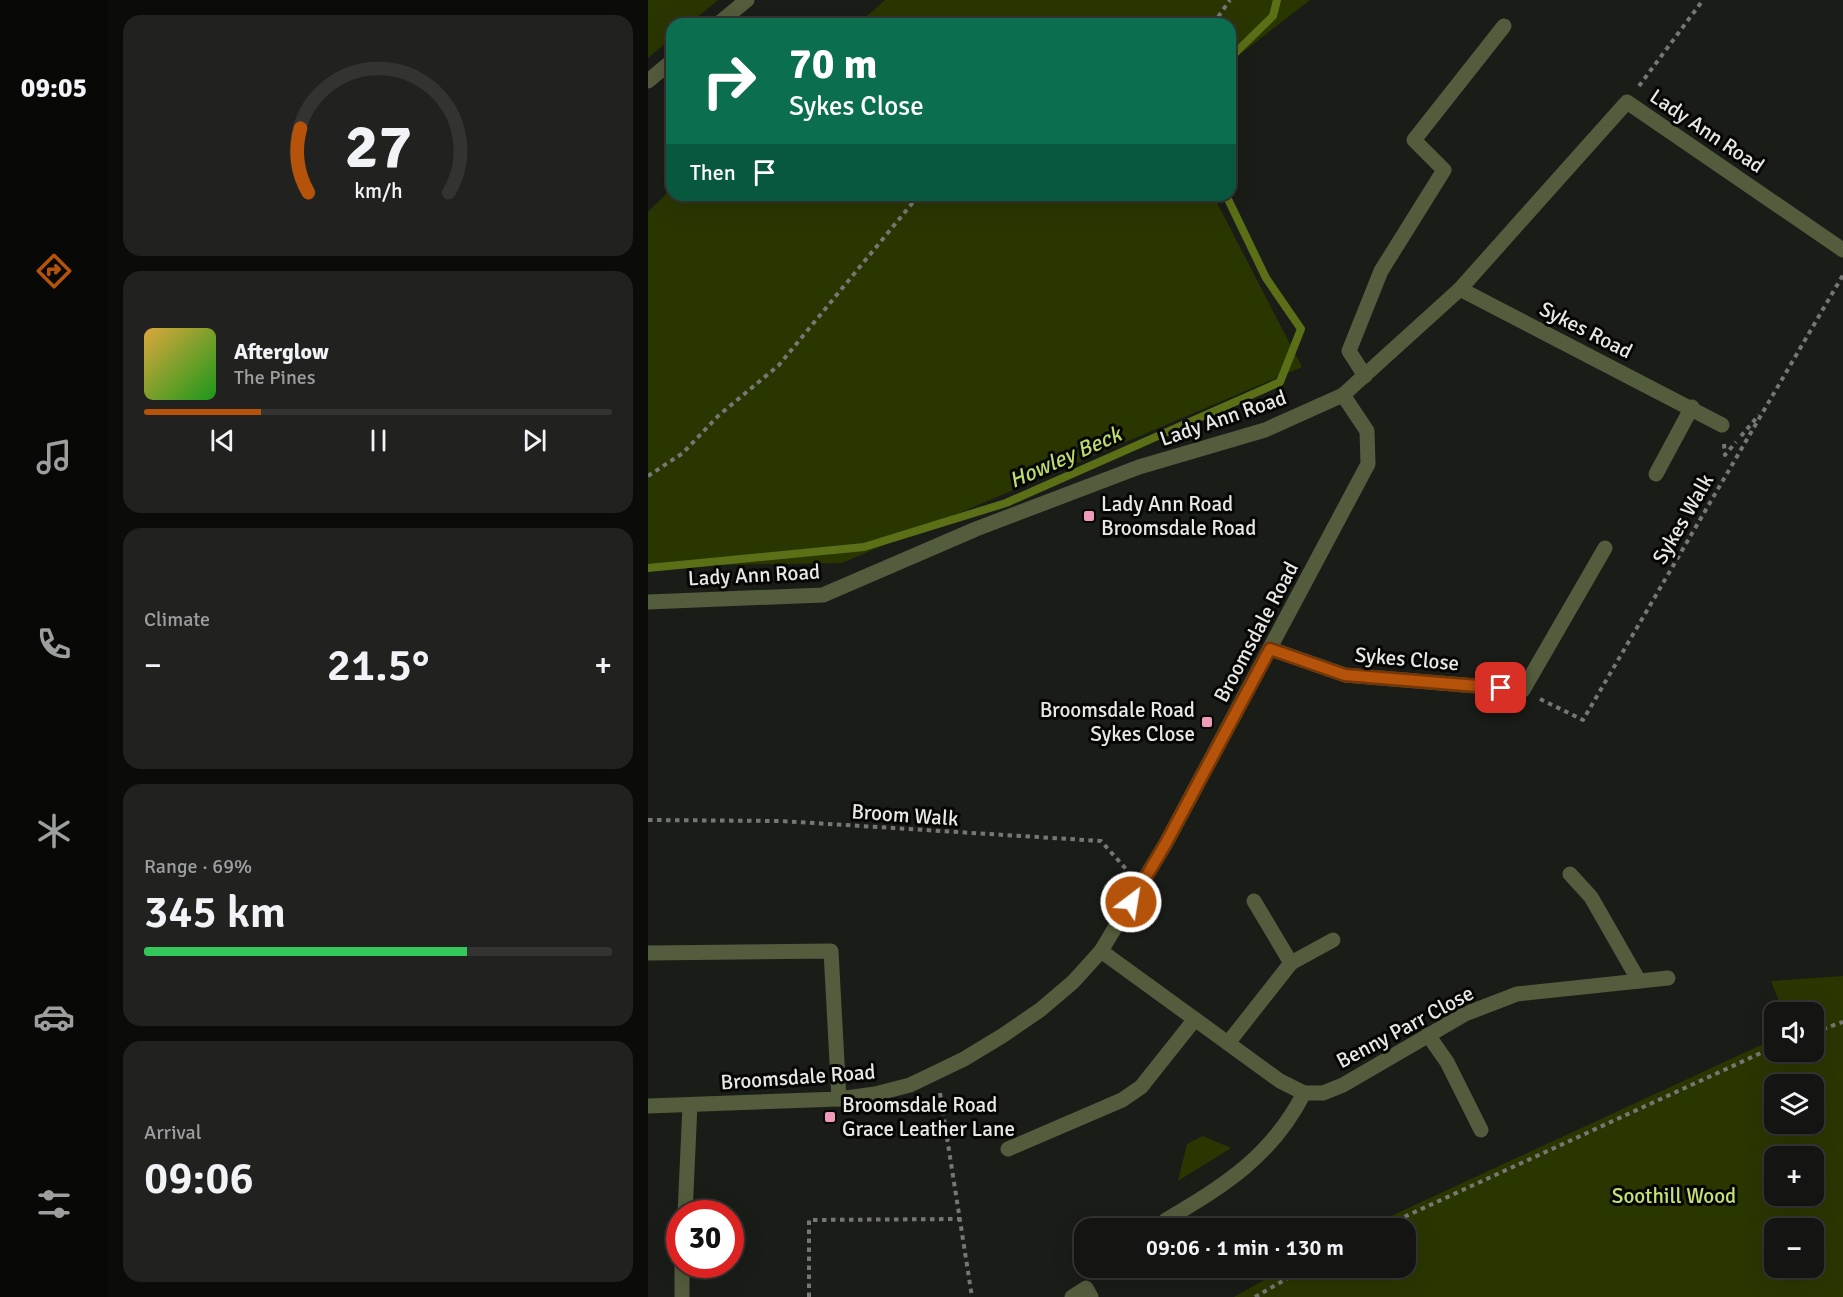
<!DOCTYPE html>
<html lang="en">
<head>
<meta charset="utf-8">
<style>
  :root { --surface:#141512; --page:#212220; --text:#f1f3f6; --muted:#9d9f9f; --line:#333432; --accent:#b45309 }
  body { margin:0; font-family:Signika,sans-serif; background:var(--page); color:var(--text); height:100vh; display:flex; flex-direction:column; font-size:22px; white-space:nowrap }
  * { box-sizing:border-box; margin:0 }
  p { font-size:20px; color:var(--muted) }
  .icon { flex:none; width:33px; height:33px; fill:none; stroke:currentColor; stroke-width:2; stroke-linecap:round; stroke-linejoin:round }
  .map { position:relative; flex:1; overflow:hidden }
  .panel { display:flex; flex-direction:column; gap:15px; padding:15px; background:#0b0c0a; width:540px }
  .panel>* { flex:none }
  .guide { position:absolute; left:18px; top:18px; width:570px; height:183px; border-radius:18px; box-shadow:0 6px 24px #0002,0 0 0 2px var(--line); background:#0b6e4f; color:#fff; overflow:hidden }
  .controls { position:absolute; left:1116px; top:1002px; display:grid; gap:12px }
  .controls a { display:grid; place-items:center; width:60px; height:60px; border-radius:12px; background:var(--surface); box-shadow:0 6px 24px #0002,0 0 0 2px var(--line); font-size:30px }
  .speed { position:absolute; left:18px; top:1200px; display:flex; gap:12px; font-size:30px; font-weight:700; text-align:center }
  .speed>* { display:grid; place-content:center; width:78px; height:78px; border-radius:50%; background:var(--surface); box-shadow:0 6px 24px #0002,0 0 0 2px var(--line); line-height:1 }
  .speed .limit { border:9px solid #d22; background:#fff; color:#111 }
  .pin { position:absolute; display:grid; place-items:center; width:51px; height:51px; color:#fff; margin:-26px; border-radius:12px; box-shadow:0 3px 9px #0006 }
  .me { position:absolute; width:66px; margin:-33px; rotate:31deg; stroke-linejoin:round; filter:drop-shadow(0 0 4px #0008) }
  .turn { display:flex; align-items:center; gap:21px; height:126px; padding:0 24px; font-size:27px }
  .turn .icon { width:78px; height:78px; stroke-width:2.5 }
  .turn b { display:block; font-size:42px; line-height:51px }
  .then { display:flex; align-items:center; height:57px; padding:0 24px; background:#0003; gap:12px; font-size:22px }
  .big { font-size:45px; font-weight:600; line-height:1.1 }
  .panel .widget { flex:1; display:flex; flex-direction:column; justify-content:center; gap:9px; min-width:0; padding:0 21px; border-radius:18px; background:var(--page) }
  .panel .dial { align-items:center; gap:0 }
  .dial svg { height:156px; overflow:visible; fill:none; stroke:var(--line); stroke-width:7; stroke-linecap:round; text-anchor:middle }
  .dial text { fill:var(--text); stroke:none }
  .song { display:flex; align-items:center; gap:18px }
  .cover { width:72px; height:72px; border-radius:9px; background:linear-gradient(135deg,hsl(40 70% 55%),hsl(120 70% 35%)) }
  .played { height:6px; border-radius:3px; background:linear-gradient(90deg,var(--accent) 25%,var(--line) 25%) }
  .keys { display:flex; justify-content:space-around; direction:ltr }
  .heat { display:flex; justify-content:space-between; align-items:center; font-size:33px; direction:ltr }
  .charge { height:9px; border-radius:4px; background:linear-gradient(90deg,#34c759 69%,var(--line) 0) }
  .trip { position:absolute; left:426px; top:1218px; width:342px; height:60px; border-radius:18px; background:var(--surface); box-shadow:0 6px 24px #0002,0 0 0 2px var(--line); font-weight:600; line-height:60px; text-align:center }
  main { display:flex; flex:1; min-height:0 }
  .tabs { display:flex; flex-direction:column; width:108px; justify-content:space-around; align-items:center; background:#080807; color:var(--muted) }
  .tabs .icon { width:42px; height:42px }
  .tabs .current { color:var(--accent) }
  .tabs b { font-size:27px; color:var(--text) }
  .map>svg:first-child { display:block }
</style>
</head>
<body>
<main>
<nav class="tabs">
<b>09:05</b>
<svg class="icon current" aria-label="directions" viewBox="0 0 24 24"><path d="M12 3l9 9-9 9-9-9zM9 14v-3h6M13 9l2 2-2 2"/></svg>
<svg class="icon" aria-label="music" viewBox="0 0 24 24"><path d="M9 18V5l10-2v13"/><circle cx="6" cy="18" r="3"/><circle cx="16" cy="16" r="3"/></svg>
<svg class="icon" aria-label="phone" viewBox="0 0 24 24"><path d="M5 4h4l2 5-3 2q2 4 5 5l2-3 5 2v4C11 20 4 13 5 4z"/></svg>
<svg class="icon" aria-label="climate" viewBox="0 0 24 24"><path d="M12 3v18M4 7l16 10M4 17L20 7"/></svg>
<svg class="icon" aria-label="car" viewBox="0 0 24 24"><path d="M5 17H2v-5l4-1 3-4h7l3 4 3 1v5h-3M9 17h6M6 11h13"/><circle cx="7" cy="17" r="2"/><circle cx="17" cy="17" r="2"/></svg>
<svg class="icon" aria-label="filters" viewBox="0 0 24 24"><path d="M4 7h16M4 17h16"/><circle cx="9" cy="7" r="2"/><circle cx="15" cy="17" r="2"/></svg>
</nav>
<section class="panel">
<div class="widget dial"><svg viewBox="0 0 100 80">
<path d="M14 69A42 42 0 1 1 86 69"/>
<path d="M14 69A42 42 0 0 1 10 36" stroke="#b45309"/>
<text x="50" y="56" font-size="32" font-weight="700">27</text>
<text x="50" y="72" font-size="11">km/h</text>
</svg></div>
<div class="widget">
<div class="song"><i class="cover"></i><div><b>Afterglow</b><p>The Pines</p></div></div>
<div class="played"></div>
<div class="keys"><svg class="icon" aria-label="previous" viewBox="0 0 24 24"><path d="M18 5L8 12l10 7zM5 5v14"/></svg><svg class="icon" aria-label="pause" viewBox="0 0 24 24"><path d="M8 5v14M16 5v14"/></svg><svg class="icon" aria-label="next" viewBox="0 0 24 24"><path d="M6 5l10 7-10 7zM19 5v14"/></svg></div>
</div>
<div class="widget"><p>Climate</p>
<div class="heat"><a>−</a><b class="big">21.5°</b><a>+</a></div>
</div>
<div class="widget"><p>Range · 69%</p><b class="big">345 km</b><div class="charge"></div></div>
<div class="widget"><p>Arrival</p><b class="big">09:06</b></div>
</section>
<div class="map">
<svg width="1195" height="1297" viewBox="0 0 1195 1297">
  <rect width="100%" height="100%" fill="#1a1c18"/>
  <!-- green -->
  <g fill="#2a3600" fill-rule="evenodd">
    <path d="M 0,0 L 70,0 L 41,24 L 24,24 L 24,38 L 0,58 Z"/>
    <path d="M 237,0 L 662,0 L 582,62 L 582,24 L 210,24 Z"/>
    <path d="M 24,188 L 24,195 L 565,195 L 654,367 L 194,563 L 0,566 L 0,212 Z"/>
    <path d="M 1195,976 L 1195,1297 L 586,1297 L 637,1268 L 758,1268 L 758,1228 L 717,1228 L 1126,1039 L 1126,1052 L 1166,1052 L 1166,1012 L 1135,1012 L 1123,981 ZM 1166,1084 L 1166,1124 L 1126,1124 L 1126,1084 ZM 1166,1156 L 1166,1196 L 1126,1196 L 1126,1156 ZM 1166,1228 L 1166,1268 L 1126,1268 L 1126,1228 Z"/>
    <path d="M 555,1136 L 583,1148 L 530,1181 L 539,1144 Z"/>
  </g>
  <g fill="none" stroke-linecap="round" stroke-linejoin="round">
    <!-- stream -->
    <g stroke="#5b6f17" stroke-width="8">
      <path d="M 582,58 L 625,16 L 629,0"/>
      <path d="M 0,568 L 216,547 L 358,503 L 632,382 L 653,329 L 618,278 L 578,195"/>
    </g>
    <!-- path -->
    <g stroke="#767774" stroke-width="4" stroke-dasharray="4.5 4.5" stroke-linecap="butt">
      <path d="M 565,24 L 582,0"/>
      <path d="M 991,86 L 1055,0"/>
      <path d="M 1093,436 L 1111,415"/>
      <path d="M 1076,444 L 1077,455 L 1088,442"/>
      <path d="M 0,476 L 35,453 L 70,416 L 131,365 L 271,195"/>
      <path d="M 892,699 L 935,720 L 1195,275"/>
      <path d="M 0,820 L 133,821 L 453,841 L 478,869"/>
      <path d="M 1166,1032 L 1195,1022"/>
      <path d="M 292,1093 L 324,1297"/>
      <path d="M 732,1228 L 1126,1047"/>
      <path d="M 161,1297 L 161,1220 L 313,1219"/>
      <path d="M 607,1297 L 657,1268"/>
    </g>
    <!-- minor -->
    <g stroke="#535c3c" stroke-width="15">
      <path d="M 70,24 L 99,0"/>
      <path d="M 0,81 L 24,61"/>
      <path d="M 812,289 L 1074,425"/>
      <path d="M 717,376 L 701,351 L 733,271 L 796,170 L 766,140 L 856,26"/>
      <path d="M 1008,474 L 1044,407"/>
      <path d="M 0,602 L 175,595 L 328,529 L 491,467 L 617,430 L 695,395 L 812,289 L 979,102 L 1195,250"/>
      <path d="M 623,649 L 697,675 L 875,690 L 957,548"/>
      <path d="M 922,874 L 943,897 L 991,981"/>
      <path d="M 453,951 L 632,1081 L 656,1093"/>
      <path d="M 0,953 L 183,951 L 191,1099"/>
      <path d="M 643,963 L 685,940"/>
      <path d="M 780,1035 L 799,1062 L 833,1130"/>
      <path d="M 580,1043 L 643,963 L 606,901"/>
      <path d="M 0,1106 L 191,1099 L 227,1094 L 262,1085 L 316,1059 L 354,1036 L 392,1010 L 425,982 L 453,951 L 518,843 L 720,464 L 719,431 L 695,395"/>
      <path d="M 360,1149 L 474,1100 L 493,1087 L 547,1019"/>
      <path d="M 37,1214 L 42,1105"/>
      <path d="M 518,1220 C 577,1185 624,1156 656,1093 L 675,1093 L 695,1085 L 817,1014 L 869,994 L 1020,978"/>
      <path d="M 34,1264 L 34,1297"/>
      <path d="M 424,1297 L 438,1288 L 443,1297"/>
    </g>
  </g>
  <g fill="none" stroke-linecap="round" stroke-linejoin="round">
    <!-- route casing -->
    <g stroke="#753606" stroke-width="15">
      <path id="route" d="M 483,902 L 518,843 L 622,649 L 697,675 L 853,688"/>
    </g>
    <!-- route -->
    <use href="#route" stroke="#b45309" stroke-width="10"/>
  </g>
  <!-- markers -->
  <g fill="#ef9ab8" stroke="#060605" stroke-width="2">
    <rect x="435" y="510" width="12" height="12" rx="3"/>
    <rect x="553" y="716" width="12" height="12" rx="3"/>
    <rect x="176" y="1111" width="12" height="12" rx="3"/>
  </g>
  <g text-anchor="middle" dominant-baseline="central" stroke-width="6" stroke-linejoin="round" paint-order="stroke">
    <!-- street labels -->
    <g font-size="21" fill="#e8e9e7" stroke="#060605">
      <text transform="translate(1059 131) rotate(34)">Lady Ann Road</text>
      <text transform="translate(938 330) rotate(27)">Sykes Road</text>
      <text transform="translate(575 418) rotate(-19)">Lady Ann Road</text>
      <text transform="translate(1035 519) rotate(-60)">Sykes Walk</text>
      <text transform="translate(106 575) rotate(-3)">Lady Ann Road</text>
      <text transform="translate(608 632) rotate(-62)">Broomsdale Road</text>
      <text transform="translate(759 659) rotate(5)">Sykes Close</text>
      <text transform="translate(257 815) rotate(4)">Broom Walk</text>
      <text transform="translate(757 1027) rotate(-28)">Benny Parr Close</text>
      <text transform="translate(150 1077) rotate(-4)">Broomsdale Road</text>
    </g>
    <!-- poi labels -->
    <g font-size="21" fill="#e8e9e7" stroke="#060605" text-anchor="start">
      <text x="453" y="504">Lady Ann Road<tspan x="453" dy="24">Broomsdale Road</tspan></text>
      <text x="547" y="710" text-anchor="end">Broomsdale Road<tspan x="547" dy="24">Sykes Close</tspan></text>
      <text x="194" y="1105">Broomsdale Road<tspan x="194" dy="24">Grace Leather Lane</tspan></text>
    </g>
    <!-- park labels -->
    <g font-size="21" fill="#c5e373" stroke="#060605">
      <text x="1026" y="1196">Soothill Wood</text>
    </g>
    <!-- water labels -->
    <g font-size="22" font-style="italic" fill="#bddc6c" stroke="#060605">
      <text transform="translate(417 457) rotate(-24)">Howley Beck</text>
    </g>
  </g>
</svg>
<div class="controls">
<a><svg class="icon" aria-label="sound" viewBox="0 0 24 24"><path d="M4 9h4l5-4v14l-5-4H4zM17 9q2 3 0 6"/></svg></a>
<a><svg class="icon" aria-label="layers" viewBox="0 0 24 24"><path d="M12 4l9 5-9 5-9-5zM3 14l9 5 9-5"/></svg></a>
<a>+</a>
<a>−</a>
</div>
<div class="speed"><div class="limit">30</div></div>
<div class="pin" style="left:853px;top:688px;background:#d93025"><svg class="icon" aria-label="arrive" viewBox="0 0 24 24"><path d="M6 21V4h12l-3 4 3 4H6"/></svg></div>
<svg class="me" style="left:483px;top:902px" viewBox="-20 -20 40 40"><circle r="17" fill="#b45309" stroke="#fff" stroke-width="3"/><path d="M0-11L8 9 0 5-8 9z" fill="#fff"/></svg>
<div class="trip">09:06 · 1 min · 130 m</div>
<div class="guide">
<div class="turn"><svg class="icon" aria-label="right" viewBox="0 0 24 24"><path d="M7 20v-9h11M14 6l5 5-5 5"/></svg><div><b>70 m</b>Sykes Close</div></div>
<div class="then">Then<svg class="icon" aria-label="arrive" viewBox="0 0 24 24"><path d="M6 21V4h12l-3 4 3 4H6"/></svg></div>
</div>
</div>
</main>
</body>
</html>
